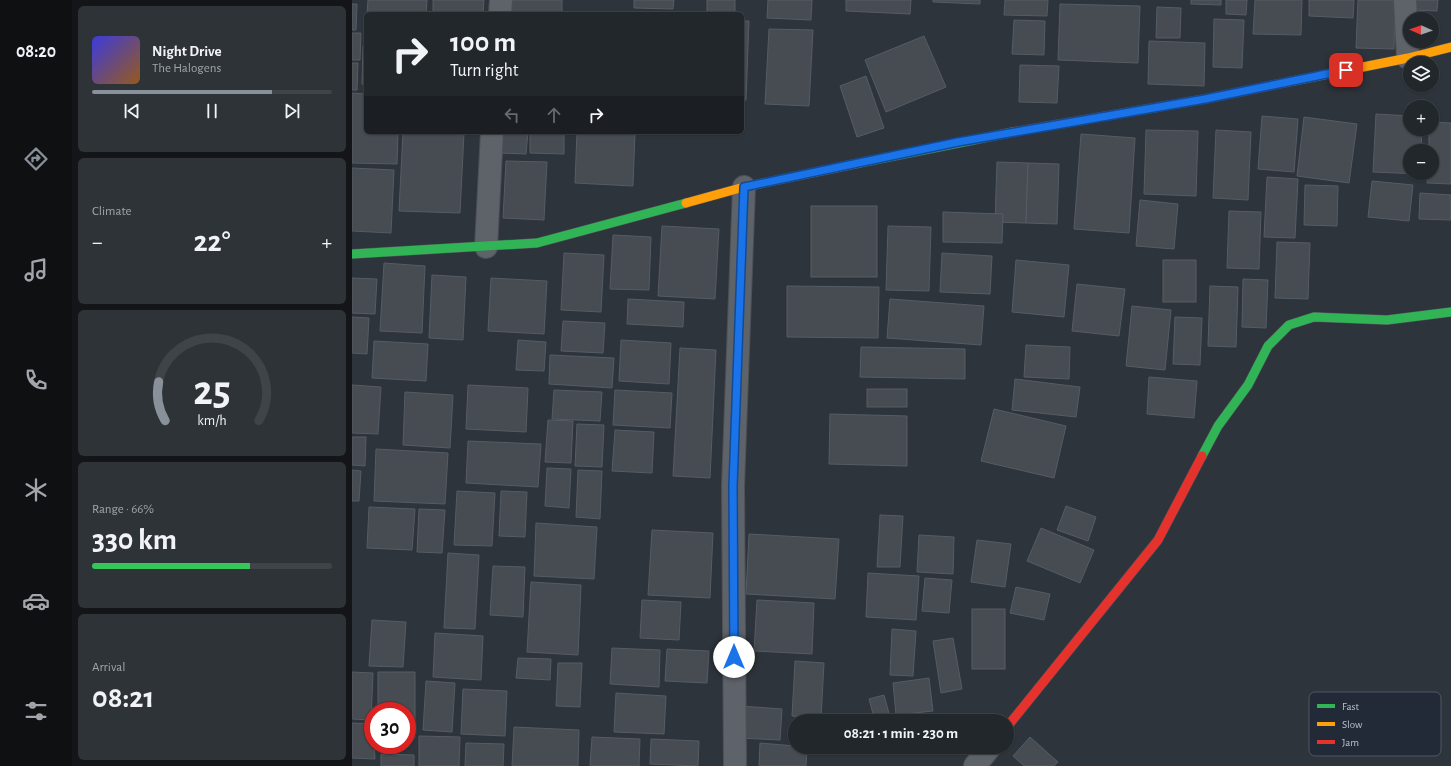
<!DOCTYPE html>
<html lang="en">
<head>
<meta charset="utf-8">
<style>
  :root { --surface:#22272c; --page:#2e3338; --text:#f1f3f6; --muted:#a2a5a9; --line:#3f4448; --accent:#889099 }
  body { margin:0; font-family:"Alegreya Sans",sans-serif; background:var(--page); color:var(--text); height:100vh; display:flex; flex-direction:column; font-size:15px; white-space:nowrap }
  * { box-sizing:border-box; margin:0 }
  p { font-size:13px; color:var(--muted) }
  .icon { flex:none; width:22px; height:22px; fill:none; stroke:currentColor; stroke-width:2; stroke-linecap:round; stroke-linejoin:round }
  .map { position:relative; flex:1; overflow:hidden }
  .side { display:flex; flex-direction:column; gap:6px; padding:6px; background:#131518; width:280px }
  .side>* { flex:none }
  .guide { position:absolute; left:12px; top:12px; width:380px; height:122px; border-radius:6px; box-shadow:0 1px 3px #0004,0 0 0 1px var(--line); background:#22272c; color:var(--text); overflow:hidden }
  .needle { width:26px; rotate:272deg }
  .buttons { position:absolute; left:1051px; top:12px; display:grid; gap:8px }
  .buttons a { display:grid; place-items:center; width:36px; height:36px; border-radius:50%; background:var(--surface); box-shadow:0 1px 3px #0004,0 0 0 1px var(--line); font-size:20px }
  .speed { position:absolute; left:12px; top:702px; display:flex; gap:8px; font-size:20px; font-weight:700; text-align:center }
  .speed>* { display:grid; place-content:center; width:52px; height:52px; border-radius:50%; background:var(--surface); box-shadow:0 1px 3px #0004,0 0 0 1px var(--line); line-height:1 }
  .speed .limit { border:6px solid #d22; background:#fff; color:#111 }
  .pin { position:absolute; display:grid; place-items:center; width:34px; height:34px; color:#fff; margin:-17px; border-radius:8px; box-shadow:0 2px 6px #0006 }
  .me { position:absolute; width:44px; margin:-22px; rotate:0deg; stroke-linejoin:round; filter:drop-shadow(0 0 3px #0008) }
  .turn { display:flex; align-items:center; gap:14px; height:84px; padding:0 20px; font-size:18px }
  .turn .icon { width:52px; height:52px; stroke-width:2.5 }
  .turn b { display:block; font-size:28px; line-height:34px }
  .lanes { display:flex; align-items:center; height:38px; padding:0 20px; background:#0003; justify-content:center; gap:20px; direction:ltr }
  .lanes .off { opacity:.35 }
  .big { font-size:30px; font-weight:600; line-height:1.1 }
  .side .card { flex:1; display:flex; flex-direction:column; justify-content:center; gap:6px; min-width:0; padding:0 14px; border-radius:6px; background:var(--page) }
  .side .dial { align-items:center; gap:0 }
  .dial svg { height:104px; overflow:visible; fill:none; stroke:var(--line); stroke-width:7; stroke-linecap:round; text-anchor:middle }
  .dial text { fill:var(--text); stroke:none }
  .song { display:flex; align-items:center; gap:12px }
  .cover { width:48px; height:48px; border-radius:6px; background:linear-gradient(135deg,hsl(240 70% 55%),hsl(30 70% 35%)) }
  .played { height:4px; border-radius:2px; background:linear-gradient(90deg,var(--accent) 75%,var(--line) 75%) }
  .keys { display:flex; justify-content:space-around; direction:ltr }
  .heat { display:flex; justify-content:space-between; align-items:center; font-size:22px; direction:ltr }
  .charge { height:6px; border-radius:3px; background:linear-gradient(90deg,#34c759 66%,var(--line) 0) }
  .trip { position:absolute; left:436px; top:714px; width:226px; height:40px; border-radius:20px; background:var(--surface); box-shadow:0 1px 3px #0004,0 0 0 1px var(--line); font-weight:600; line-height:40px; text-align:center }
  main { display:flex; flex:1; min-height:0 }
  .tab-bar { display:flex; flex-direction:column; width:72px; justify-content:space-around; align-items:center; background:#0e1012; color:var(--muted) }
  .tab-bar .icon { width:28px; height:28px }
  .tab-bar .active { color:var(--accent) }
  .tab-bar b { font-size:18px; color:var(--text) }
  .map>svg:first-child { display:block }
</style>
</head>
<body>
<main>
<nav class="tab-bar">
<b>08:20</b>
<svg class="icon active" aria-label="directions" viewBox="0 0 24 24"><path d="M12 3l9 9-9 9-9-9zM9 14v-3h6M13 9l2 2-2 2"/></svg>
<svg class="icon" aria-label="music" viewBox="0 0 24 24"><path d="M9 18V5l10-2v13"/><circle cx="6" cy="18" r="3"/><circle cx="16" cy="16" r="3"/></svg>
<svg class="icon" aria-label="phone" viewBox="0 0 24 24"><path d="M5 4h4l2 5-3 2q2 4 5 5l2-3 5 2v4C11 20 4 13 5 4z"/></svg>
<svg class="icon" aria-label="climate" viewBox="0 0 24 24"><path d="M12 3v18M4 7l16 10M4 17L20 7"/></svg>
<svg class="icon" aria-label="car" viewBox="0 0 24 24"><path d="M5 17H2v-5l4-1 3-4h7l3 4 3 1v5h-3M9 17h6M6 11h13"/><circle cx="7" cy="17" r="2"/><circle cx="17" cy="17" r="2"/></svg>
<svg class="icon" aria-label="filters" viewBox="0 0 24 24"><path d="M4 7h16M4 17h16"/><circle cx="9" cy="7" r="2"/><circle cx="15" cy="17" r="2"/></svg>
</nav>
<section class="side">
<div class="card">
<div class="song"><i class="cover"></i><div><b>Night Drive</b><p>The Halogens</p></div></div>
<div class="played"></div>
<div class="keys"><svg class="icon" aria-label="previous" viewBox="0 0 24 24"><path d="M18 5L8 12l10 7zM5 5v14"/></svg><svg class="icon" aria-label="pause" viewBox="0 0 24 24"><path d="M8 5v14M16 5v14"/></svg><svg class="icon" aria-label="next" viewBox="0 0 24 24"><path d="M6 5l10 7-10 7zM19 5v14"/></svg></div>
</div>
<div class="card"><p>Climate</p>
<div class="heat"><a>−</a><b class="big">22°</b><a>+</a></div>
</div>
<div class="card dial"><svg viewBox="0 0 100 80">
<path d="M14 69A42 42 0 1 1 86 69"/>
<path d="M14 69A42 42 0 0 1 9 39" stroke="#889099"/>
<text x="50" y="56" font-size="32" font-weight="700">25</text>
<text x="50" y="72" font-size="11">km/h</text>
</svg></div>
<div class="card"><p>Range · 66%</p><b class="big">330 km</b><div class="charge"></div></div>
<div class="card"><p>Arrival</p><b class="big">08:21</b></div>
</section>
<div class="map">
<svg width="1099" height="766" viewBox="0 0 1099 766">
  <rect width="100%" height="100%" fill="#2e343b"/>
  <!-- building -->
  <g fill="#464c52" stroke="#565c63">
    <path d="M 16,0 L 75,0 L 74,14 L 15,14 Z"/>
    <path d="M 81,0 L 132,0 L 131,14 L 81,14 Z"/>
    <path d="M 159,0 L 210,0 L 210,14 L 158,14 Z"/>
    <path d="M 282,0 L 322,0 L 321,9 L 282,8 Z"/>
    <rect x="355" y="0" width="28" height="14"/>
    <path d="M 416,0 L 460,0 L 459,20 L 415,18 Z"/>
    <path d="M 494,0 L 559,0 L 558,14 L 494,11 Z"/>
    <path d="M 581,0 L 628,0 L 628,4 L 581,2 Z"/>
    <path d="M 653,0 L 696,0 L 695,16 L 652,15 Z"/>
    <path d="M 839,0 L 869,0 L 869,5 L 839,4 Z"/>
    <path d="M 874,0 L 895,0 L 894,15 L 874,14 Z"/>
    <path d="M 903,0 L 950,0 L 949,35 L 901,34 Z"/>
    <path d="M 957,0 L 1002,0 L 1001,18 L 957,16 Z"/>
    <path d="M 1006,0 L 1043,0 L 1042,49 L 1004,48 Z"/>
    <path d="M 1061,0 L 1086,0 L 1085,11 L 1061,10 Z"/>
    <path d="M 0,4 L 5,4 L 4,30 L 0,30 Z"/>
    <path d="M 708,4 L 788,6 L 786,63 L 706,60 Z"/>
    <path d="M 805,7 L 829,8 L 828,38 L 804,38 Z"/>
    <path d="M 862,19 L 892,20 L 890,68 L 861,67 Z"/>
    <path d="M 662,20 L 693,21 L 692,55 L 660,54 Z"/>
    <path d="M 390,21 L 397,21 L 394,100 L 390,100 Z"/>
    <path d="M 417,29 L 461,30 L 457,106 L 413,104 Z"/>
    <path d="M 0,33 L 9,33 L 8,60 L 0,60 Z"/>
    <path d="M 572,36 L 594,87 L 534,112 L 513,60 Z"/>
    <path d="M 797,41 L 853,43 L 852,86 L 796,84 Z"/>
    <path d="M 11,46 L 14,46 L 14,85 L 10,84 Z"/>
    <path d="M 0,63 L 6,63 L 5,90 L 0,90 Z"/>
    <path d="M 668,65 L 707,66 L 705,103 L 667,102 Z"/>
    <path d="M 514,76 L 532,128 L 505,137 L 488,86 Z"/>
    <path d="M 0,93 L 14,94 L 14,132 L 46,132 L 45,164 L 0,163 Z"/>
    <path d="M 1024,114 L 1058,116 L 1058,129 L 1070,129 L 1069,151 L 1058,151 L 1058,173 L 1068,174 L 1021,172 Z"/>
    <path d="M 910,116 L 946,119 L 942,172 L 906,169 Z"/>
    <path d="M 952,117 L 1005,124 L 997,183 L 945,176 Z"/>
    <path d="M 1080,122 L 1099,123 L 1099,184 L 1075,183 L 1076,173 L 1080,173 L 1080,151 L 1077,151 L 1077,129 L 1080,129 Z"/>
    <path d="M 794,130 L 846,131 L 844,196 L 792,194 Z"/>
    <path d="M 864,130 L 899,132 L 896,200 L 861,198 Z"/>
    <path d="M 51,132 L 112,133 L 108,213 L 47,211 Z"/>
    <path d="M 149,132 L 176,132 L 174,154 L 148,153 Z"/>
    <path d="M 178,132 L 212,132 L 212,154 L 178,153 Z"/>
    <path d="M 225,132 L 283,132 L 281,186 L 223,183 Z"/>
    <path d="M 729,134 L 783,138 L 777,233 L 722,229 Z"/>
    <path d="M 154,161 L 195,162 L 192,220 L 151,218 Z"/>
    <path d="M 645,162 L 676,163 L 674,223 L 643,222 Z"/>
    <path d="M 676,163 L 707,164 L 705,224 L 674,223 Z"/>
    <path d="M 0,168 L 42,170 L 39,233 L 0,231 Z"/>
    <path d="M 915,177 L 946,179 L 943,238 L 912,237 Z"/>
    <path d="M 1020,181 L 1061,185 L 1057,221 L 1016,217 Z"/>
    <path d="M 953,185 L 986,186 L 985,226 L 952,225 Z"/>
    <path d="M 1068,193 L 1099,195 L 1099,220 L 1067,219 Z"/>
    <path d="M 788,200 L 826,204 L 822,249 L 784,246 Z"/>
    <rect x="459" y="206" width="66" height="71"/>
    <path d="M 877,211 L 909,212 L 907,269 L 875,268 Z"/>
    <path d="M 591,212 L 651,214 L 650,243 L 591,242 Z"/>
    <path d="M 310,226 L 367,229 L 363,299 L 306,296 Z"/>
    <path d="M 536,226 L 579,227 L 577,291 L 534,290 Z"/>
    <path d="M 261,235 L 299,237 L 297,290 L 258,289 Z"/>
    <path d="M 925,242 L 958,243 L 956,299 L 923,298 Z"/>
    <path d="M 212,253 L 252,255 L 249,312 L 209,310 Z"/>
    <path d="M 590,253 L 640,256 L 638,294 L 588,292 Z"/>
    <path d="M 664,260 L 717,265 L 712,317 L 660,312 Z"/>
    <rect x="811" y="260" width="33" height="42"/>
    <path d="M 32,263 L 73,266 L 70,333 L 28,331 Z"/>
    <path d="M 80,275 L 114,277 L 111,340 L 77,338 Z"/>
    <path d="M 0,278 L 25,279 L 23,314 L 0,313 Z"/>
    <path d="M 139,278 L 195,281 L 192,334 L 136,331 Z"/>
    <path d="M 891,279 L 916,280 L 914,328 L 890,327 Z"/>
    <path d="M 725,284 L 773,289 L 767,336 L 720,331 Z"/>
    <path d="M 435,286 L 527,287 L 526,338 L 435,337 Z"/>
    <path d="M 858,286 L 886,287 L 884,347 L 856,346 Z"/>
    <path d="M 276,299 L 332,302 L 331,327 L 275,324 Z"/>
    <path d="M 538,299 L 632,306 L 629,345 L 535,338 Z"/>
    <path d="M 780,306 L 819,310 L 813,370 L 774,366 Z"/>
    <path d="M 0,317 L 17,318 L 15,354 L 0,353 Z"/>
    <path d="M 823,317 L 850,318 L 848,365 L 821,364 Z"/>
    <path d="M 211,321 L 253,323 L 251,353 L 209,351 Z"/>
    <path d="M 166,340 L 194,342 L 192,371 L 164,370 Z"/>
    <path d="M 269,340 L 319,343 L 317,384 L 267,381 Z"/>
    <path d="M 22,341 L 76,344 L 74,381 L 20,378 Z"/>
    <path d="M 674,345 L 718,347 L 717,379 L 672,377 Z"/>
    <path d="M 509,347 L 613,349 L 613,379 L 508,377 Z"/>
    <path d="M 328,348 L 364,350 L 358,478 L 321,476 Z"/>
    <path d="M 198,355 L 262,358 L 260,388 L 197,384 Z"/>
    <path d="M 797,377 L 845,381 L 842,418 L 795,414 Z"/>
    <path d="M 663,379 L 728,387 L 724,417 L 660,410 Z"/>
    <path d="M 0,385 L 29,387 L 26,434 L 0,433 Z"/>
    <path d="M 116,385 L 176,388 L 174,432 L 114,429 Z"/>
    <rect x="515" y="389" width="40" height="18"/>
    <path d="M 202,390 L 250,392 L 248,421 L 200,419 Z"/>
    <path d="M 263,390 L 320,393 L 318,428 L 261,425 Z"/>
    <path d="M 53,392 L 101,395 L 98,448 L 51,445 Z"/>
    <path d="M 642,409 L 714,426 L 702,478 L 629,461 Z"/>
    <path d="M 478,414 L 555,416 L 555,466 L 477,464 Z"/>
    <path d="M 196,420 L 221,421 L 219,463 L 193,462 Z"/>
    <path d="M 225,424 L 252,425 L 250,467 L 223,466 Z"/>
    <path d="M 263,430 L 302,432 L 300,473 L 260,471 Z"/>
    <path d="M 0,437 L 14,437 L 13,466 L 0,465 Z"/>
    <path d="M 116,441 L 189,444 L 186,487 L 114,483 Z"/>
    <path d="M 24,449 L 96,453 L 93,504 L 22,501 Z"/>
    <path d="M 195,468 L 219,469 L 217,508 L 193,506 Z"/>
    <path d="M 0,470 L 9,471 L 7,501 L 0,501 Z"/>
    <path d="M 226,470 L 250,471 L 248,519 L 224,517 Z"/>
    <path d="M 105,491 L 143,493 L 140,546 L 102,545 Z"/>
    <path d="M 149,491 L 175,492 L 173,537 L 147,536 Z"/>
    <path d="M 714,506 L 744,517 L 736,541 L 705,530 Z"/>
    <path d="M 17,507 L 63,509 L 60,550 L 15,548 Z"/>
    <path d="M 67,509 L 93,510 L 90,553 L 65,552 Z"/>
    <path d="M 528,515 L 551,516 L 548,567 L 525,567 Z"/>
    <path d="M 184,523 L 245,527 L 242,579 L 182,576 Z"/>
    <path d="M 689,528 L 742,550 L 728,583 L 675,561 Z"/>
    <path d="M 300,530 L 361,533 L 358,598 L 296,595 Z"/>
    <path d="M 397,534 L 487,539 L 483,599 L 394,594 Z"/>
    <path d="M 567,535 L 602,537 L 601,574 L 565,572 Z"/>
    <path d="M 625,540 L 659,544 L 653,587 L 619,582 Z"/>
    <path d="M 96,553 L 127,555 L 123,629 L 92,628 Z"/>
    <path d="M 141,566 L 173,567 L 171,617 L 138,615 Z"/>
    <path d="M 516,573 L 567,576 L 564,620 L 514,617 Z"/>
    <path d="M 573,578 L 600,580 L 597,613 L 570,611 Z"/>
    <path d="M 179,582 L 229,585 L 226,655 L 175,652 Z"/>
    <path d="M 664,587 L 698,594 L 692,620 L 658,613 Z"/>
    <path d="M 290,600 L 329,602 L 327,640 L 288,638 Z"/>
    <path d="M 405,600 L 462,603 L 460,654 L 402,651 Z"/>
    <rect x="620" y="609" width="33" height="60"/>
    <path d="M 20,620 L 54,622 L 51,667 L 17,666 Z"/>
    <path d="M 540,629 L 564,631 L 561,676 L 538,675 Z"/>
    <path d="M 83,633 L 131,636 L 129,680 L 81,677 Z"/>
    <path d="M 601,638 L 610,689 L 589,693 L 581,641 Z"/>
    <path d="M 260,648 L 308,650 L 307,687 L 258,684 Z"/>
    <path d="M 315,649 L 357,651 L 355,683 L 313,681 Z"/>
    <path d="M 166,658 L 199,659 L 198,680 L 164,678 Z"/>
    <path d="M 443,661 L 472,663 L 469,718 L 440,716 Z"/>
    <path d="M 206,663 L 230,663 L 228,707 L 204,706 Z"/>
    <path d="M 0,672 L 21,673 L 19,720 L 0,719 Z"/>
    <path d="M 26,672 L 63,672 L 63,738 L 55,738 L 55,711 L 26,711 Z"/>
    <path d="M 577,678 L 581,711 L 544,715 L 541,683 Z"/>
    <path d="M 74,681 L 103,683 L 100,732 L 71,730 Z"/>
    <path d="M 111,689 L 155,691 L 153,736 L 109,734 Z"/>
    <path d="M 264,693 L 314,696 L 312,734 L 262,732 Z"/>
    <path d="M 532,695 L 539,721 L 523,721 L 517,699 Z"/>
    <path d="M 389,706 L 430,709 L 428,740 L 387,738 Z"/>
    <path d="M 0,723 L 21,724 L 23,759 L 0,758 Z"/>
    <path d="M 162,727 L 227,730 L 226,766 L 160,766 Z"/>
    <path d="M 67,736 L 108,737 L 107,766 L 67,766 Z"/>
    <path d="M 240,737 L 288,739 L 287,766 L 238,766 Z"/>
    <path d="M 678,737 L 706,762 L 702,766 L 672,766 L 661,756 Z"/>
    <path d="M 299,739 L 347,741 L 346,766 L 298,764 Z"/>
    <path d="M 114,743 L 152,744 L 151,766 L 113,766 Z"/>
    <path d="M 408,743 L 455,747 L 454,766 L 407,766 Z"/>
    <path d="M 29,754 L 62,755 L 62,766 L 29,766 Z"/>
  </g>
  <g fill="none" stroke-linecap="round" stroke-linejoin="round">
    <!-- street casing -->
    <g stroke="#4c5056" stroke-width="24">
      <g id="street">
        <path d="M 1053,0 L 1056,58"/>
        <path d="M 148,14 L 149,0"/>
        <path d="M 134,247 L 140,132"/>
        <path d="M 383,766 L 381,486 L 392,187"/>
        <path d="M 623,766 L 638,747"/>
      </g>
    </g>
    <!-- fast casing -->
    <g stroke="#4c5056" stroke-width="10">
      <g id="fast">
        <path d="M 512,162 L 661,132"/>
        <path d="M 0,254 L 185,243 L 334,203"/>
        <path d="M 850,456 L 866,426 L 896,385 L 916,346 L 937,325 L 962,317 L 1035,320 L 1099,312"/>
      </g>
    </g>
    <!-- slow casing -->
    <g stroke="#4c5056" stroke-width="10">
      <g id="slow">
        <path d="M 936,82 L 1056,58 L 1099,47"/>
        <path d="M 334,203 L 392,187 L 512,162"/>
      </g>
    </g>
    <!-- jam casing -->
    <g stroke="#4c5056" stroke-width="10">
      <g id="jam">
        <path d="M 661,132 L 853,99 L 936,82"/>
        <path d="M 655,727 L 806,540 L 850,456"/>
      </g>
    </g>
    <!-- street -->
    <use href="#street" stroke="#5e6269" stroke-width="22"/>
    <!-- fast -->
    <use href="#fast" stroke="#30b455" stroke-width="9"/>
    <!-- slow -->
    <use href="#slow" stroke="#ff9f0a" stroke-width="9"/>
    <!-- jam -->
    <use href="#jam" stroke="#e5322d" stroke-width="9"/>
  </g>
  <g fill="none" stroke-linecap="round" stroke-linejoin="round">
    <!-- route casing -->
    <g stroke="#114b97" stroke-width="10">
      <path id="route" d="M 382,657 L 381,486 L 392,187 L 606,142 L 853,99 L 994,70"/>
    </g>
    <!-- route -->
    <use href="#route" stroke="#1a73e8" stroke-width="7"/>
  </g>
  <!-- legend -->
  <rect x="957" y="692" width="132" height="64" rx="6" fill="#212a36" stroke="#4f5763" stroke-width="1"/>
  <rect x="965" y="704" width="18" height="4" fill="#30b455"/>
  <rect x="965" y="722" width="18" height="4" fill="#ff9f0a"/>
  <rect x="965" y="740" width="18" height="4" fill="#e5322d"/>
  <g font-size="11" fill="#b9c1cb">
    <text x="990" y="710">Fast</text>
    <text x="990" y="728">Slow</text>
    <text x="990" y="746">Jam</text>
  </g>
</svg>
<div class="buttons">
<a><svg class="needle" viewBox="-14 -14 28 28"><path d="M0-13l5 13h-10z" fill="#e53935"/><path d="M0 13l5-13h-10z" fill="#a2a5a9"/></svg></a>
<a><svg class="icon" aria-label="layers" viewBox="0 0 24 24"><path d="M12 4l9 5-9 5-9-5zM3 14l9 5 9-5"/></svg></a>
<a>+</a>
<a>−</a>
</div>
<div class="speed"><div class="limit">30</div></div>
<div class="pin" style="left:994px;top:70px;background:#d93025"><svg class="icon" aria-label="arrive" viewBox="0 0 24 24"><path d="M6 21V4h12l-3 4 3 4H6"/></svg></div>
<svg class="me" style="left:382px;top:657px" viewBox="-20 -20 40 40"><circle r="19" fill="#fff"/><path d="M0-13L10 11 0 6-10 11z" fill="#1a73e8"/></svg>
<div class="trip">08:21 · 1 min · 230 m</div>
<div class="guide">
<div class="turn"><svg class="icon" aria-label="right" viewBox="0 0 24 24"><path d="M7 20v-9h11M14 6l5 5-5 5"/></svg><div><b>100 m</b>Turn right</div></div>
<div class="lanes"><svg class="icon off" aria-label="left" viewBox="0 0 24 24"><path d="M17 20v-9H6M10 6l-5 5 5 5"/></svg><svg class="icon off" aria-label="ahead" viewBox="0 0 24 24"><path d="M12 20V5M6 11l6-6 6 6"/></svg><svg class="icon" aria-label="right" viewBox="0 0 24 24"><path d="M7 20v-9h11M14 6l5 5-5 5"/></svg></div>
</div>
</div>
</main>
</body>
</html>
